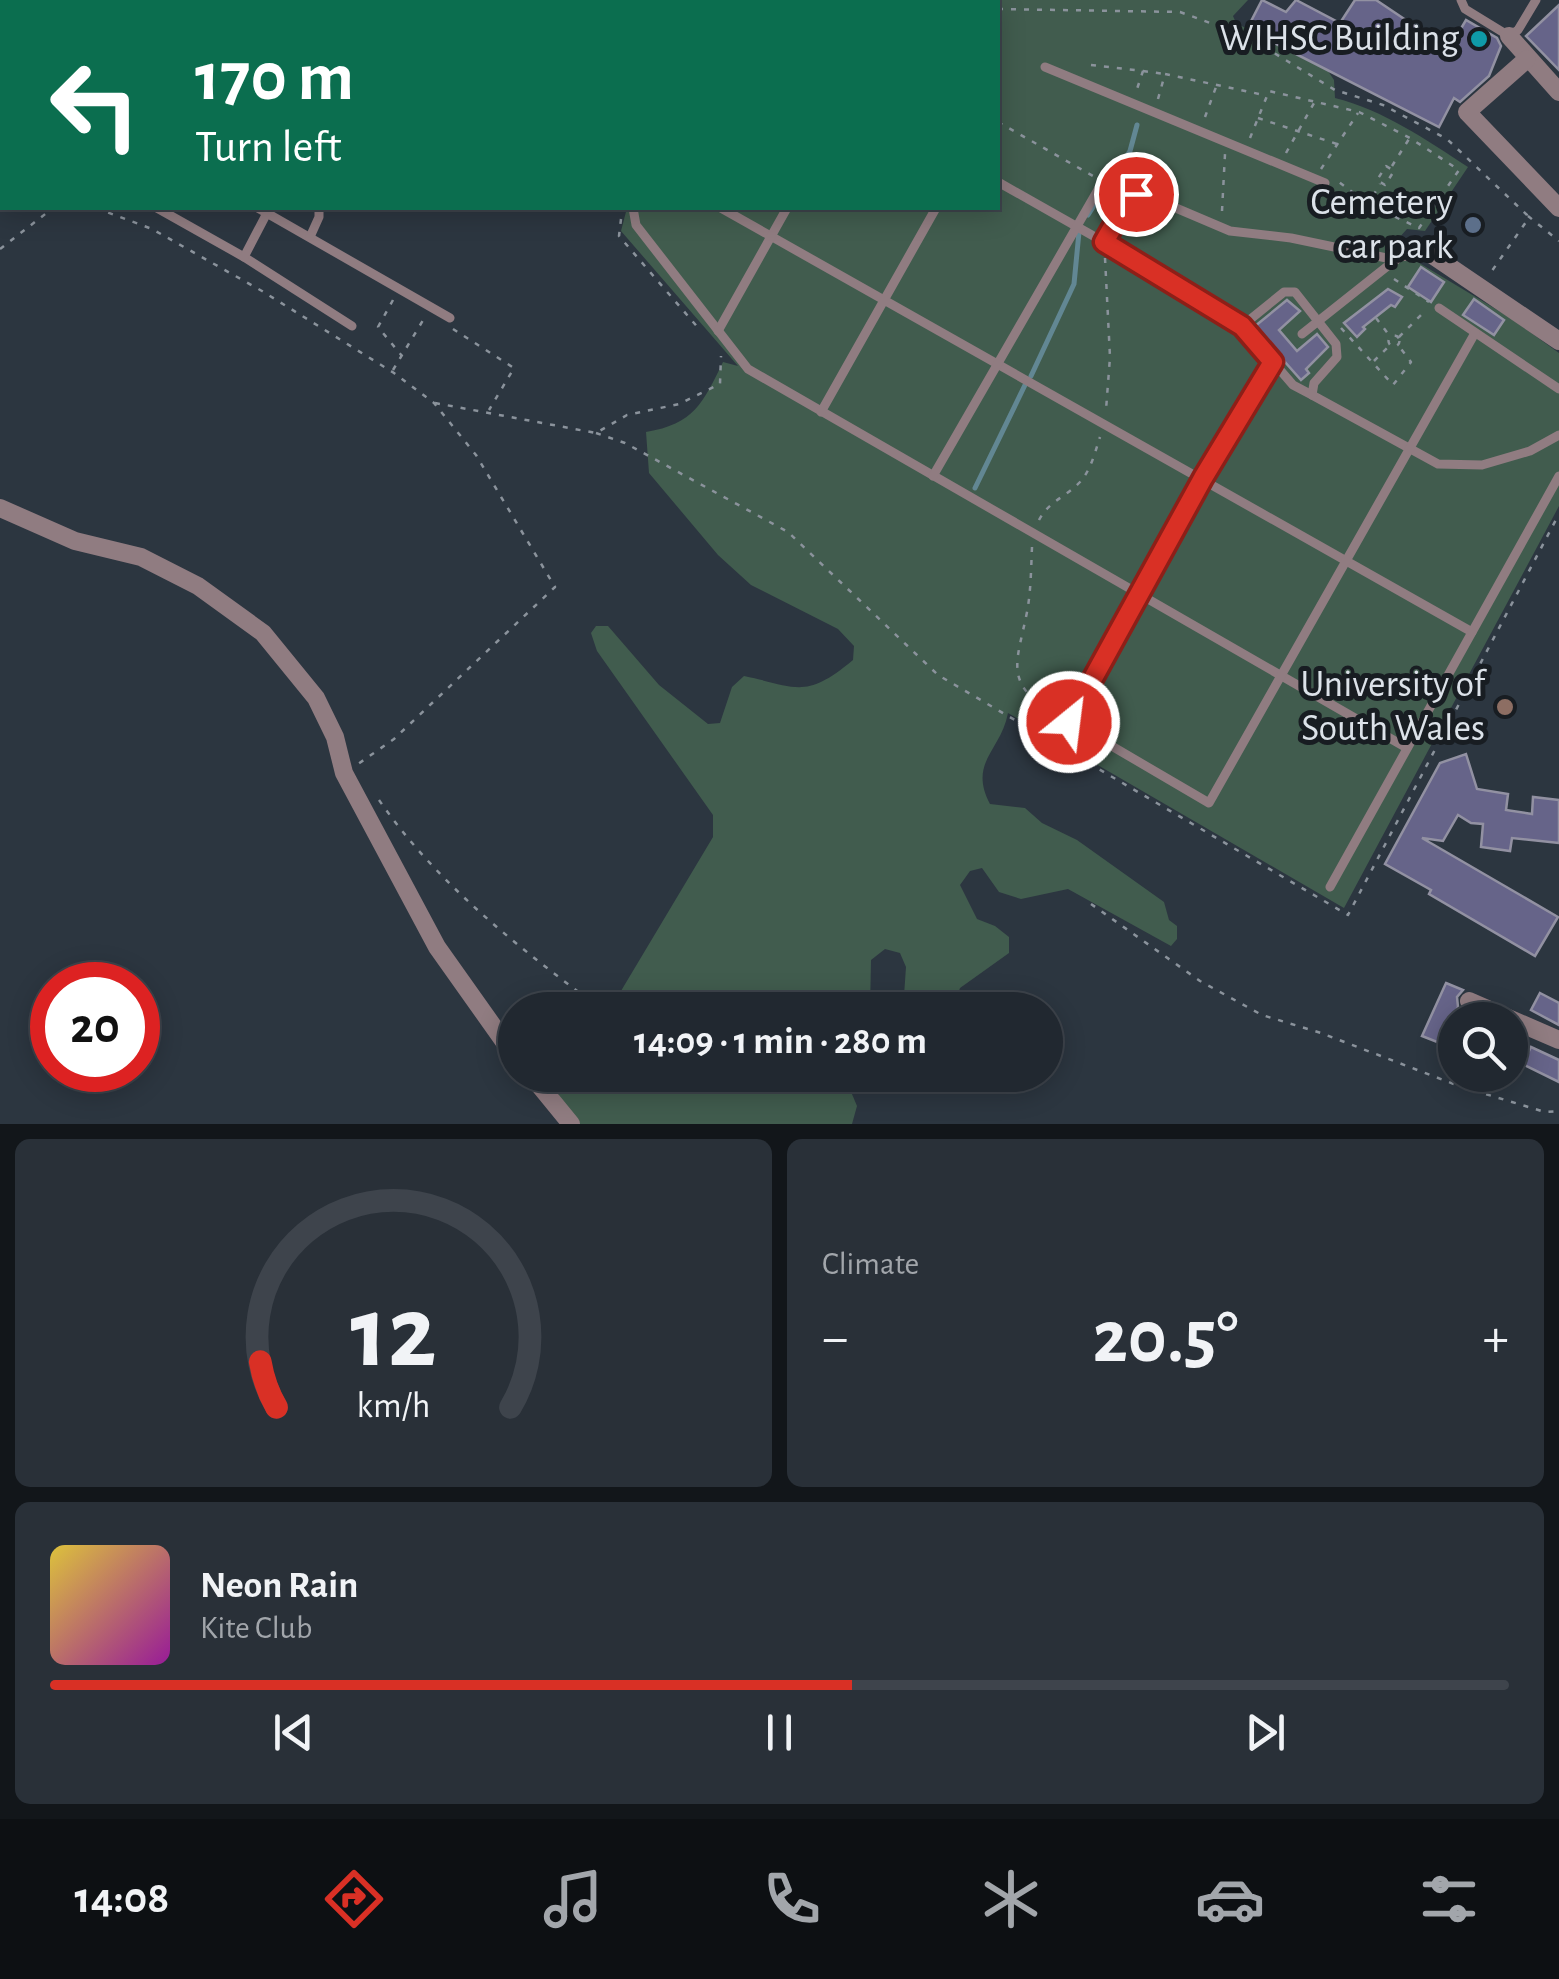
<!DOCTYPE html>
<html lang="en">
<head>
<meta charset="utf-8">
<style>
  :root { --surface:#212830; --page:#293038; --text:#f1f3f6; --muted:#a2a6ab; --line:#3e444c; --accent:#d93025 }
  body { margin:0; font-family:"Alegreya Sans",sans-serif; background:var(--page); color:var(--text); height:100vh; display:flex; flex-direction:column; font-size:38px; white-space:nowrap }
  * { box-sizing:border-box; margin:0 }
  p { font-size:32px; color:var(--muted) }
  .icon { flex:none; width:55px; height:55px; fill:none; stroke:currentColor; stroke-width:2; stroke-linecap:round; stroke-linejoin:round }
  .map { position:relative; height:1124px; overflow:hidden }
  .details { display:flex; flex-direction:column; gap:15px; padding:15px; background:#12161a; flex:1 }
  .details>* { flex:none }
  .banner { position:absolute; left:0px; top:0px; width:1000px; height:210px; box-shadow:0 5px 25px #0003,0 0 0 2px var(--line); background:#0b6e4f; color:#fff; overflow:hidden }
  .fabs { position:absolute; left:1438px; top:1002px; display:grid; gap:20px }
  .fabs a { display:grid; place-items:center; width:90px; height:90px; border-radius:50%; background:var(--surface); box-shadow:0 5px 25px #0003,0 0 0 2px var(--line); font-size:50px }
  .speed { position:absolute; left:30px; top:962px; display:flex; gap:20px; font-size:50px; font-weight:700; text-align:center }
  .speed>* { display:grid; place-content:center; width:130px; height:130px; border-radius:50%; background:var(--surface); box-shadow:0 5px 25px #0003,0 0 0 2px var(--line); line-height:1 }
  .speed .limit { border:15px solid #d22; background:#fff; color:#111 }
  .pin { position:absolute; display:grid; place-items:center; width:85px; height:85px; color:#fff; margin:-42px; border:5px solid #fff; border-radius:50%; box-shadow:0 2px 10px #0007 }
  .me { position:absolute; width:110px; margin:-55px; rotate:29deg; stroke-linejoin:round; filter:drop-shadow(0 0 8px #0008) }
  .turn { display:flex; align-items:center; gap:35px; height:210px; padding:0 30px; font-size:45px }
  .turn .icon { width:130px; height:130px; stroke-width:2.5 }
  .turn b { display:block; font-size:70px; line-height:85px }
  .big { font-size:75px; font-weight:700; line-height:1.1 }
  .details .card { flex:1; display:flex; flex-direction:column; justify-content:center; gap:15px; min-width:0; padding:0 35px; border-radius:15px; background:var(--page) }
  .details .dial { align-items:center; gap:0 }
  .dial svg { height:260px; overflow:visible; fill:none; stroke:var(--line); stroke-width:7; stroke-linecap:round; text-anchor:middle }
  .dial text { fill:var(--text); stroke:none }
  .song { display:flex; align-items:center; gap:30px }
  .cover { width:120px; height:120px; border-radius:15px; background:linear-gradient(135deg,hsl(50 70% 55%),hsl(300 70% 35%)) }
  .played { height:10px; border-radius:5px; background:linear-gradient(90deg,var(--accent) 55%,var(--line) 55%) }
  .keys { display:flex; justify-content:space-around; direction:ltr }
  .heat { display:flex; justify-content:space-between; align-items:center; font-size:55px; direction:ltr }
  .details .tiles { flex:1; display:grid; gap:15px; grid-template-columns:1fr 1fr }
  .card:last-child { grid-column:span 2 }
  .trip { position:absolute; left:498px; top:992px; width:565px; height:100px; border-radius:50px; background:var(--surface); box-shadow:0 5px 25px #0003,0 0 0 2px var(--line); font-weight:700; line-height:100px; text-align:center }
  .dock { display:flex; height:160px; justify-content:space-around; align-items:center; background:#0d1013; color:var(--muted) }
  .dock .icon { width:70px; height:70px }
  .dock .active { color:var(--accent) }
  .dock b { font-size:45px; color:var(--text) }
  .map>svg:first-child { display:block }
</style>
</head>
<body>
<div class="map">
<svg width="1559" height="1124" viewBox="0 0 1559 1124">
  <rect width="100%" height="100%" fill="#2c3640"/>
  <!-- green -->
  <g fill="#415c4e">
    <path d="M 698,0 L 1248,0 L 1233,16 L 1236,23 L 1328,71 L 1334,80 L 1335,98 C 1385,111 1425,139 1468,167 L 1425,231 L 1407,229 L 1398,239 L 1400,247 L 1416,261 L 1509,317 L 1559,353 L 1559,506 L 1344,908 L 1008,713 C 1001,751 968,762 990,804 L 1025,808 L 1042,823 L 1077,840 L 1164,902 L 1169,920 L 1177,926 L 1177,939 L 1171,946 L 1068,889 L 1021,899 L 999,892 L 982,868 L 970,871 L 960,885 L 977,919 L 995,926 L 1009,937 L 1009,953 L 960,988 L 952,1010 L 903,1010 L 906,967 L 900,953 L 885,949 L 871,960 L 870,1010 L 604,1010 L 612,1006 L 713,837 L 713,815 L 597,651 L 591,633 L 596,626 L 608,626 L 659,685 L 708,724 L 720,723 L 732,687 L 744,676 C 797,687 805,700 853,660 L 854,646 L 838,629 L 751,585 L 718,555 L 649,473 L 646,432 C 694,424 703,403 723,362 L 738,366 L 621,231 L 627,208 L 998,208 L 998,2 L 697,2 Z"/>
    <path d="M 564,1075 L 844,1075 L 857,1106 L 852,1124 L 571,1124 L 554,1102 L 565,1085 Z"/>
  </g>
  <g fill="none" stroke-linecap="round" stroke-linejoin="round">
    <!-- stream -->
    <g stroke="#628793" stroke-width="5">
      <path d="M 1111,180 L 1130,151 L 1137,125"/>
      <path d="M 1088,215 L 1106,187"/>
      <path d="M 1031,376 L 1074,284 L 1079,232"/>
      <path d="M 975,488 L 1025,385"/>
    </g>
  </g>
  <!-- building -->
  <g fill="#666489" stroke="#9291a2" stroke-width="2.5">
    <path d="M 1262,0 L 1286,12 L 1296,0 L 1340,23 L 1355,0 L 1376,0 L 1449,49 L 1466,20 L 1497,38 L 1501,46 L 1489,76 L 1460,102 L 1454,98 L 1439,127 L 1247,29 Z"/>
    <path d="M 1559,5 L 1559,70 L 1526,36 Z"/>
    <path d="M 1421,267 L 1444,282 L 1431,302 L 1408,287 Z"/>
    <path d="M 1388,289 L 1402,297 L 1395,307 L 1391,305 L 1363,327 L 1365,329 L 1357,337 L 1344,323 Z"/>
    <path d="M 1474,299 L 1504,320 L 1494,335 L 1463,315 Z"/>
    <path d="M 1287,300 L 1300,311 L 1279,330 L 1297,351 L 1317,334 L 1328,347 L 1306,369 L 1309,373 L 1301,380 L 1254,327 Z"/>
    <path d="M 1466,754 L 1477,789 L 1508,794 L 1506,810 L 1532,814 L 1533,797 L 1559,800 L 1559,843 L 1512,838 L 1510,851 L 1481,847 L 1483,824 L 1471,823 L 1458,815 L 1443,841 L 1422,838 L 1558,917 L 1535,956 L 1429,894 L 1431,890 L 1385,864 L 1440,763 Z"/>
    <path d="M 1446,983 L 1463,990 L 1457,997 L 1458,1007 L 1442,1044 L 1422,1036 Z"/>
    <path d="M 1540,993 L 1559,1003 L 1559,1025 L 1531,1010 Z"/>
    <path d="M 1510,1041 L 1529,1051 L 1531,1047 L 1559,1060 L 1559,1082 L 1510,1058 Z"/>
  </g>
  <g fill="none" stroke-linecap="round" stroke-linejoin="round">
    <!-- path -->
    <g stroke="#8b939c" stroke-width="2.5" stroke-dasharray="5 8" stroke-linecap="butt">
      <path d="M 275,0 L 279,2"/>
      <path d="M 743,0 L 757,2"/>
      <path d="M 679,2 L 680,0"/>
      <path d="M 905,2 L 905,0"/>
      <path d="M 998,9 L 1180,12 L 1246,36 L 1335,90 L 1383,105 L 1447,139 L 1527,215 L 1526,222 L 1489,275"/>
      <path d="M 1091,65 L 1143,71 L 1136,92"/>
      <path d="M 1143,71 L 1164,74"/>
      <path d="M 1158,99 L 1165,74 L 1264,95"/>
      <path d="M 1205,117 L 1216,87"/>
      <path d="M 1258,118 L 1337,144"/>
      <path d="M 998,122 L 1093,176"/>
      <path d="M 1250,138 L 1269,91 L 1359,112 L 1410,138 L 1459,170 L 1419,228 L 1368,204 L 1339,182"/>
      <path d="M 1286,153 L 1314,103"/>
      <path d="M 1386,166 L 1394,171 L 1385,185 L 1377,180 Z"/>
      <path d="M 1392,166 L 1409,139"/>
      <path d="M 1321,169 L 1358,113"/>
      <path d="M 96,208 L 152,229 L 262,291 L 394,373 L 434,403 L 476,455 L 555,587 L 394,739 L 358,764"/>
      <path d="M 1222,211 L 1225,154"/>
      <path d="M 1528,216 L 1559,241"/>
      <path d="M 1360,218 L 1380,184"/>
      <path d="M 621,219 L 619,236 L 700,330"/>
      <path d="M 0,249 L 53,208"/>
      <path d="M 1105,258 L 1110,357 L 1106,410"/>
      <path d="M 1394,279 L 1429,302"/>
      <path d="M 393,300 L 378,327 L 402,356"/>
      <path d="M 1376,318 L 1389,335"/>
      <path d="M 1341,328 L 1393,385 L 1411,362 L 1398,345"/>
      <path d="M 453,329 L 514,368 L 489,410"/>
      <circle cx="1394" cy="341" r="5.5"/>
      <path d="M 1399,337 L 1426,310"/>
      <path d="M 1374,361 L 1389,346"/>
      <path d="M 393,370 L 425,317"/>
      <path d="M 435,403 L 596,433 L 627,415 L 679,404 L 720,384 L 721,356"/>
      <path d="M 596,433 L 625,443 L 788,532 L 938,675 L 1348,915 L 1559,514"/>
      <path d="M 1039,520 C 1049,501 1066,497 1080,482 C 1091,470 1095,452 1100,437"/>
      <path d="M 1032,547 C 1031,569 1031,591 1027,612 C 1017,663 1002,684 1057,715"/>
      <path d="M 379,800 C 437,884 521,950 603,1010"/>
      <path d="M 1091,904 L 1200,981 L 1262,1015 L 1321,1033 L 1459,1086 L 1545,1112 L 1559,1111"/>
    </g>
    <!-- service -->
    <g stroke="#907c81" stroke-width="9">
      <path d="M 159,0 L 161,2"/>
      <path d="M 355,0 L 359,2"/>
      <path d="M 587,0 L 594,2"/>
      <path d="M 1461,0 L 1465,9 L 1509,36 L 1518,30 L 1536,0"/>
      <path d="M 528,2 L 530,0"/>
      <path d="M 1045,67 L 1325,183"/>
      <path d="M 998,182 L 1104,242"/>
      <path d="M 157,208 L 244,257 L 352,326"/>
      <path d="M 258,208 L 450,318"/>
      <path d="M 633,208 L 636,225 L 748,369 L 1407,748"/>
      <path d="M 721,208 L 1472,632"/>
      <path d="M 310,237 L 319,217 L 319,208"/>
      <path d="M 244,257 L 267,213"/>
      <path d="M 1439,308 L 1559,389"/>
      <path d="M 1242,326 L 1284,292 L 1295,292 L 1336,344 L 1337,357 L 1314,383 L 1312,395 L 1438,464 L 1482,465 L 1530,451 L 1559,435"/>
      <path d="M 718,331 L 787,208"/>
      <path d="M 1302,334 L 1399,257"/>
      <path d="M 1273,362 L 1203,478 L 1069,721 L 1209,803 L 1475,333"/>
      <path d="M 1312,395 L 1293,385 L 1242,326 L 1104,242 L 1126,203 L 1136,194 L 1143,194 L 1230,231 L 1291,238 L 1396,260"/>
      <path d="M 821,412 L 936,208"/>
      <path d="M 933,476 L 1103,181 L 1136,194"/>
      <path d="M 1330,887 L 1559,476"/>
    </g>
    <!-- minor -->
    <g stroke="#907c81" stroke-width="18">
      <path d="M 1509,36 L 1559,92"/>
      <path d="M 1527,59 L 1467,112 L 1559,208"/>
      <path d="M 1405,252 L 1419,246 L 1559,341"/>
      <path d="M 0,508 L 75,541 L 141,557 L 198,586 L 263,633 L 316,698 L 335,737 L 344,773 L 437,947 L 515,1057"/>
      <path d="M 1469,1001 L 1559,1040"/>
      <path d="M 531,1075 L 571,1124"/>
    </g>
  </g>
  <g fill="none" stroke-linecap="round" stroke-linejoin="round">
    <!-- route casing -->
    <g stroke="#8d1f18" stroke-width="25">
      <path id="route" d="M 1069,722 L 1203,478 L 1273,362 L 1242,326 L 1104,242 L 1126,204 L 1136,194"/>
    </g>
    <!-- route -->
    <use href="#route" stroke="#d93025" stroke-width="18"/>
  </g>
  <!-- markers -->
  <circle fill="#0f9aa8" stroke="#181d22" stroke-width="4" cx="1479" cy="39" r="10"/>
  <circle fill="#5c6f8a" stroke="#181d22" stroke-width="4" cx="1473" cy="225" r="10"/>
  <circle fill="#8d6e63" stroke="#181d22" stroke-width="4" cx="1505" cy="707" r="10"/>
  <g text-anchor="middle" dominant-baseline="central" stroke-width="10" stroke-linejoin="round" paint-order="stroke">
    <!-- poi labels -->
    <g font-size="38" fill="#dce2e9" stroke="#181d22" text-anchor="end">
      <text x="1459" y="39">WIHSC Building</text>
      <text x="1453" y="203">Cemetery<tspan x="1453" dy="44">car park</tspan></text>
      <text x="1485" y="685">University of<tspan x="1485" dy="44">South Wales</tspan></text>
    </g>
  </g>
</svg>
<div class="fabs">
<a><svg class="icon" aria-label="search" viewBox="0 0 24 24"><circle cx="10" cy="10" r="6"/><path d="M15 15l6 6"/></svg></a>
</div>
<div class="speed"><div class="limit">20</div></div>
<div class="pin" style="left:1136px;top:194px;background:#d93025"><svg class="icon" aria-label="arrive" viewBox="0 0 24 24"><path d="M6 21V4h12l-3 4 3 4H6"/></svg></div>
<svg class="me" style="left:1069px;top:722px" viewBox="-20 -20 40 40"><circle r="17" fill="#d93025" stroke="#fff" stroke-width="3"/><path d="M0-11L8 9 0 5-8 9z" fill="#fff"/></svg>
<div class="trip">14:09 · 1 min · 280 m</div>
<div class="banner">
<div class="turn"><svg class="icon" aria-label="left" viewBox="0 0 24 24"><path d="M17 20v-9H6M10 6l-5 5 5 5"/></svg><div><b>170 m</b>Turn left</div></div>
</div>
</div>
<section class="details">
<div class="tiles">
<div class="card dial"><svg viewBox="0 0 100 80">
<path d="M14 69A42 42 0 1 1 86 69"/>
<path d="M14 69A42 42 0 0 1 9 55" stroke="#d93025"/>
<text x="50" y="56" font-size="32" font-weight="700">12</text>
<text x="50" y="72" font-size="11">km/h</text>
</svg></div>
<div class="card"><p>Climate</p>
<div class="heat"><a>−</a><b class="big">20.5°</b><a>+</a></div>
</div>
<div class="card">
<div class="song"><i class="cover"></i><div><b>Neon Rain</b><p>Kite Club</p></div></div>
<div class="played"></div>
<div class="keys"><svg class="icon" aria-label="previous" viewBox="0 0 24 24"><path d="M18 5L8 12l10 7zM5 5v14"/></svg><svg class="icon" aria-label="pause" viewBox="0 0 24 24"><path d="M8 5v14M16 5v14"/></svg><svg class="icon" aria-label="next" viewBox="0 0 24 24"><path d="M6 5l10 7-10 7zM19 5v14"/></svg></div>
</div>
</div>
</section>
<nav class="dock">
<b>14:08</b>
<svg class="icon active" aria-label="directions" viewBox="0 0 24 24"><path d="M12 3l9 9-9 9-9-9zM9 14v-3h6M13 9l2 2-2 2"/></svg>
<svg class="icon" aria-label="music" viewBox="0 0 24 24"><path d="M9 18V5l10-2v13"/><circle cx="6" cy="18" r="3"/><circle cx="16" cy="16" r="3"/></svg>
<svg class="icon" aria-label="phone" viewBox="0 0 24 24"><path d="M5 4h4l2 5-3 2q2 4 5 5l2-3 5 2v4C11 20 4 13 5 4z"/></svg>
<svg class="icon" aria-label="climate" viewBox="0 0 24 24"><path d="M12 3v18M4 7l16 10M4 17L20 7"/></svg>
<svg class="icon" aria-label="car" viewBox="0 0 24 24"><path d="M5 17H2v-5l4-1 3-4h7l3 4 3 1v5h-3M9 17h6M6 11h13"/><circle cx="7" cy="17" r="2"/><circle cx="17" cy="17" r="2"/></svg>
<svg class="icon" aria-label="filters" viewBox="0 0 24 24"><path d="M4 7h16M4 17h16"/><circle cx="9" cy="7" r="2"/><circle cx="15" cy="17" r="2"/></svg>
</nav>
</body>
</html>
